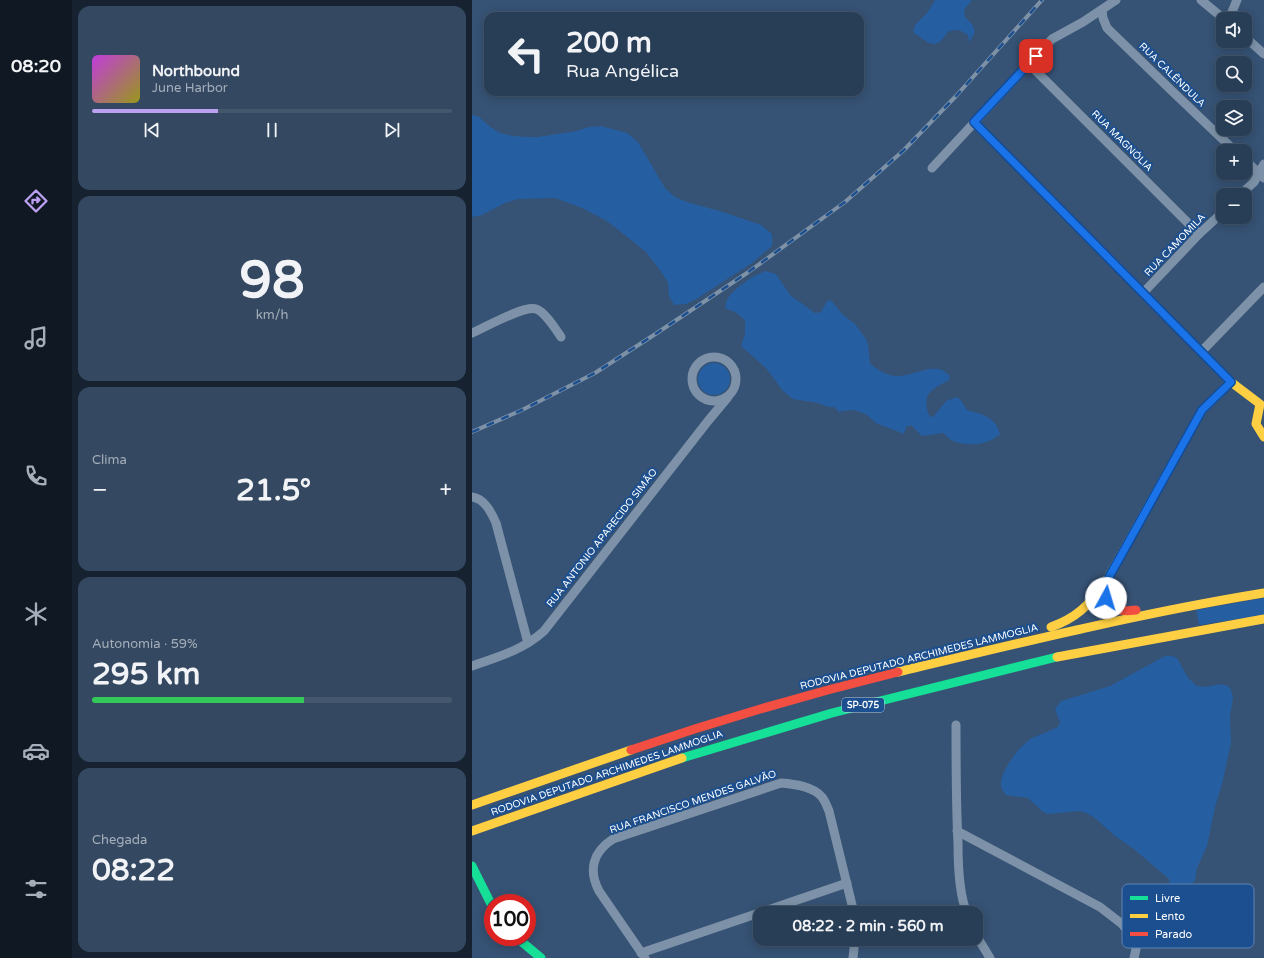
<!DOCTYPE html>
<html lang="pt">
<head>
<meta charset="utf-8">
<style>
  :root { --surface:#283e57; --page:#344961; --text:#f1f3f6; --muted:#a5aeba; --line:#44576d; --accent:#bca0f2 }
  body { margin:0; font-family:"Varela Round",sans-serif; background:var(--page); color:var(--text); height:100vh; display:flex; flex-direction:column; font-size:15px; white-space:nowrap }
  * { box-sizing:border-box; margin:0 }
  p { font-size:13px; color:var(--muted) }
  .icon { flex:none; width:22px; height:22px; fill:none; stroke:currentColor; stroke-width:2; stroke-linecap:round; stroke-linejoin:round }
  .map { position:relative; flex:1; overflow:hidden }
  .side { display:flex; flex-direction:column; gap:6px; padding:6px; background:#162230; width:400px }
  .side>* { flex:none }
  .guide { position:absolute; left:12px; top:12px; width:380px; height:84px; border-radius:12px; box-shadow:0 2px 10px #0003,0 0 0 1px var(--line); background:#283e57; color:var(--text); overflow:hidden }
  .controls { position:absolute; left:744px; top:12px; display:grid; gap:8px }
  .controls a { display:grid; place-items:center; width:36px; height:36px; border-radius:8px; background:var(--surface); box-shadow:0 2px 10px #0003,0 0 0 1px var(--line); font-size:20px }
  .speed { position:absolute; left:12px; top:894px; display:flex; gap:8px; font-size:20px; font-weight:700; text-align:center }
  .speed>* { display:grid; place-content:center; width:52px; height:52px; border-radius:50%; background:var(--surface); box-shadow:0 2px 10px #0003,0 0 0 1px var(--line); line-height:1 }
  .speed .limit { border:6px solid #d22; background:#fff; color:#111 }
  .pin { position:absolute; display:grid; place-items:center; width:34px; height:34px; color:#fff; margin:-17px; border-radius:8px; box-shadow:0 2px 6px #0006 }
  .me { position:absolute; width:44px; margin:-22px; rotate:6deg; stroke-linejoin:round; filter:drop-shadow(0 0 3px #0008) }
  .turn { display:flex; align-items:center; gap:14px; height:84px; padding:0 16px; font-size:18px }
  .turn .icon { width:52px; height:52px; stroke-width:2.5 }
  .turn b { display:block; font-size:28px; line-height:34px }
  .big { font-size:30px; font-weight:700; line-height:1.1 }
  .side .tile { flex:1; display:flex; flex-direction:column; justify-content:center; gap:6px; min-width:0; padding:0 14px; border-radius:12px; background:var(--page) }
  .side .dial { align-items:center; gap:0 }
  .dial b { font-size:52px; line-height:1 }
  .song { display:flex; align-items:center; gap:12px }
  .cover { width:48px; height:48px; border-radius:6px; background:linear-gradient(135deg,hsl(290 70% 55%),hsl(60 70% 35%)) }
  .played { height:4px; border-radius:2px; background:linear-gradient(90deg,var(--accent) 35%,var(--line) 35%) }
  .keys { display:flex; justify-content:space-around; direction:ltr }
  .heat { display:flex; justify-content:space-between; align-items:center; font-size:22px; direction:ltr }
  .charge { height:6px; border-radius:3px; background:linear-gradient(90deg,#34c759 59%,var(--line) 0) }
  .trip { position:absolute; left:281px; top:906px; width:230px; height:40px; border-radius:12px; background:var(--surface); box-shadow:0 2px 10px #0003,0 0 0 1px var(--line); font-weight:700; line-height:40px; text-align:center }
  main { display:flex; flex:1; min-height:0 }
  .dock { display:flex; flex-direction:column; width:72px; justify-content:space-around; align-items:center; background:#101923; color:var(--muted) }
  .dock .icon { width:28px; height:28px }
  .dock .active { color:var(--accent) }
  .dock b { font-size:18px; color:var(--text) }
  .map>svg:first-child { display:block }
</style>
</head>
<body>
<main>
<nav class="dock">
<b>08:20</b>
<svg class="icon active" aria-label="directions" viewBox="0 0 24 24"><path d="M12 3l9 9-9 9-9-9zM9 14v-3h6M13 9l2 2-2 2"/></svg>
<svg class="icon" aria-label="music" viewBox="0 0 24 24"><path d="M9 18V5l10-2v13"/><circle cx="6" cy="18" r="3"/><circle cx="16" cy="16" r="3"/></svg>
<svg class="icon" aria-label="phone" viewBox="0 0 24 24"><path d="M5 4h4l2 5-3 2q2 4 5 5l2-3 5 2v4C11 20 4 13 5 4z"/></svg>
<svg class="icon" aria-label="climate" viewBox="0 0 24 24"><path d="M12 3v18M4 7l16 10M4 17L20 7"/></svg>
<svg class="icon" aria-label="car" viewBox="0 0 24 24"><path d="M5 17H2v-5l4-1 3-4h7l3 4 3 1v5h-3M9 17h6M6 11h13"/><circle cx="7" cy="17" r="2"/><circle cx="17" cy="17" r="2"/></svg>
<svg class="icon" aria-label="filters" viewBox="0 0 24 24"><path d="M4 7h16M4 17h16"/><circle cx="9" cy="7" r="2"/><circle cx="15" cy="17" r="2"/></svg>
</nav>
<section class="side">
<div class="tile">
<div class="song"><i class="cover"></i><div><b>Northbound</b><p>June Harbor</p></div></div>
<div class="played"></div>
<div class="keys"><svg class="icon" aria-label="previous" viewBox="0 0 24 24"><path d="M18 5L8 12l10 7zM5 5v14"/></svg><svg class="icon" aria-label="pause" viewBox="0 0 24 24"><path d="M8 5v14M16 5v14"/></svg><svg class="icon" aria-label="next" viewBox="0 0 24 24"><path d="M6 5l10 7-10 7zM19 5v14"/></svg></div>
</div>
<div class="tile dial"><b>98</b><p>km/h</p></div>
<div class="tile"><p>Clima</p>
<div class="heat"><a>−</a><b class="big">21.5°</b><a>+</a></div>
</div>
<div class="tile"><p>Autonomia · 59%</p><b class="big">295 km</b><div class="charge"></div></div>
<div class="tile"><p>Chegada</p><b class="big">08:22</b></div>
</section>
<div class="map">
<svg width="792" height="958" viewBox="0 0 792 958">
  <rect width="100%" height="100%" fill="#365274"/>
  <!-- green -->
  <g fill="#265fa1">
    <path d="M 463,0 L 500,0 L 492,10 L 493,17 C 502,26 507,30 497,42 L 496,35 L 487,30 L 477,31 C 474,34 471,39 468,42 C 458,48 449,37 441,32 L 443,25 L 455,13 Z"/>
    <path d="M 0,115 L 7,117 L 17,126 L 28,133 L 41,136 L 54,137 L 66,137 L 105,131 L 117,127 L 129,126 L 155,133 L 166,142 L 193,188 L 203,197 L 215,202 L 251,212 L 289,225 L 300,234 L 300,246 L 280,263 L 226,298 L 214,304 L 202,305 L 197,296 L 196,283 L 190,273 L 174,252 L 144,228 L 133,220 L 110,208 L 83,198 L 46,199 L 33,203 L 10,215 L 0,217 Z"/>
    <path d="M 293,271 L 304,274 L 318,295 L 343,313 L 349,312 L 355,301 L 359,300 L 371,315 L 383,324 L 394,339 L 396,344 L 398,364 C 407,370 416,377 427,376 C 444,375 464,360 478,376 L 477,380 C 459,390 448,394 458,417 L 462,416 L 474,401 L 485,397 L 488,399 L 495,410 C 510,414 524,417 528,434 C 517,445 496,447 481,441 C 478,440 474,436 472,433 L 450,436 L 439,425 L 434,427 L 432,434 L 404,423 L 395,415 L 383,410 L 369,411 L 368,413 L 362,407 L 356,407 L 346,403 L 321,399 L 311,391 L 294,368 L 269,346 L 273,334 L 273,320 L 263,312 L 253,308 C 254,305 254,301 256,298 C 263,287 281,276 293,271 Z"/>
    <circle cx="242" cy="379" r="16"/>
    <path d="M 792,598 L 792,615 L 727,625 L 724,610 Z"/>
    <path d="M 693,656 L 700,656 L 705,658 L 716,678 L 725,686 L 734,687 L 749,684 L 756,686 L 759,690 L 761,698 L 758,716 L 759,743 L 750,784 L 743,807 L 735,846 L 725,868 L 723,881 L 719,884 L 704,888 L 698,885 L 697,879 L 662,849 L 643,836 L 623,818 L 614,813 L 608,811 L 576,814 L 571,812 L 556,798 L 534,795 C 532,792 530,790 529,787 C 527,772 548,745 560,738 C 569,734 578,731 586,727 L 588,722 L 583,709 L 589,701 L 638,686 Z"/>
  </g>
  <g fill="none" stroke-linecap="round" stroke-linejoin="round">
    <!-- street -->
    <g stroke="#7d92a8" stroke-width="9">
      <path d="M 729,0 L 752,19"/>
      <path d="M 630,10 L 631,18 L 635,28 L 700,91 L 763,151"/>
      <path d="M 757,19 L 765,0"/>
      <path d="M 773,37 L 792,54"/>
      <path d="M 557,64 L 727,234"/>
      <path d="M 502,122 L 759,382"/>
      <path d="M 773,160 L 792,178"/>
      <path d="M 460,168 L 580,39 L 611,22 L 644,0"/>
      <path d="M 768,195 L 782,182 L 792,164"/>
      <path d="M 671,293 L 727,234 L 751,212"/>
      <path d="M 0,333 C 12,328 52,305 64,309 C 73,312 83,328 89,337"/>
      <path d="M 729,352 L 792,287"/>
      <circle cx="242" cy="379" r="22"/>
      <path d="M 0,497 C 13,499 19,512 24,523 L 56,643"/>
      <path d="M 0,666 C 26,657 51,650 72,631 L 236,421 L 256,397"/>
      <path d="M 484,725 C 484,764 484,804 486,843 C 486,863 487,895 495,913"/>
      <path d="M 485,831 L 628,907 L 650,924 L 660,936 L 664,949 L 662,958"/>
      <path d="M 504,935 L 518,958"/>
      <path d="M 169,953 L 375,883"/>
      <path d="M 173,958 L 127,891 C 116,870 121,852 141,839 L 309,783 C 322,784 341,786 350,797 C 353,801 355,806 357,811 L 382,913"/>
      <path d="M 381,958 L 383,939"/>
    </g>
    <!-- fast -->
    <g stroke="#16e098" stroke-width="9">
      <path d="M 210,758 L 360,713 L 585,657"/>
      <path d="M 0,866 L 21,908"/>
      <path d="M 44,937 L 69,958"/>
    </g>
    <!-- slow -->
    <g stroke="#ffcf43" stroke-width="9">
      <path d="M 632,585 L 730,410 L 759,382 L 788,404 L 784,424 L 792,437"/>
      <path d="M 579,627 C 604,618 616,606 632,585"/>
      <path d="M 585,657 L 792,619"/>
      <path d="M 426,672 C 547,643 669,613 792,593"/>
      <path d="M 0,805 L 159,750"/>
      <path d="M 0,831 L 210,758"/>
    </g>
    <!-- jam -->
    <g stroke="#f24e42" stroke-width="9">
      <path d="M 632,585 C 635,607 642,613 664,610"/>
      <path d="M 159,750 C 247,720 336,694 426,672"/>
    </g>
    <!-- rail casing -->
    <g stroke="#7e92a7" stroke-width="4">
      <path id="rail" d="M 0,432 L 50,410 L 123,373 L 185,333 L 275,273 L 373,202 L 432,150 L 484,96 L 570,0"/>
    </g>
    <!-- rail -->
    <use href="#rail" stroke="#1b4f8f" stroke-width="2.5" stroke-dasharray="8" stroke-linecap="butt"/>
  </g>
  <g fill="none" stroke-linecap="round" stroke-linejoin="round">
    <!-- route casing -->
    <g stroke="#114b97" stroke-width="10">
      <path id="route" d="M 564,56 L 502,122 L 759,382 L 730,410 L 632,586 L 634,598"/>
    </g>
    <!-- route -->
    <use href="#route" stroke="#1a73e8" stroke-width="7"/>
  </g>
  <g text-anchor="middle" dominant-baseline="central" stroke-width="4" stroke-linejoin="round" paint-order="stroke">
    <!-- shield labels -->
    <rect fill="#1b4f8f" stroke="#bbcadd" stroke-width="1" x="370" y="698" width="42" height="14" rx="3"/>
    <g font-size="9" font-weight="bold" fill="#fff">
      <text x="391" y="705">SP-075</text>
    </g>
    <!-- street labels -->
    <g font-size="10" fill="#fff" stroke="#1b4f8f">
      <text transform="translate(700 75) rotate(44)">RUA CALÊNDULA</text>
      <text transform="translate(650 141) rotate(45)">RUA MAGNÓLIA</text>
      <text transform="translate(703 245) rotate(-46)">RUA CAMOMILA</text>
      <text transform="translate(130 538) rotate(-52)">RUA ANTONIO APARECIDO SIMÃO</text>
      <text transform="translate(447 657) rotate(-14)">RODOVIA DEPUTADO ARCHIMEDES LAMMOGLIA</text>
      <text transform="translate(135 773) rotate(-19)">RODOVIA DEPUTADO ARCHIMEDES LAMMOGLIA</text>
      <text transform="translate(221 802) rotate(-19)">RUA FRANCISCO MENDES GALVÃO</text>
    </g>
  </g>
  <!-- legend -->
  <rect x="650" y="884" width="132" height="64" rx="6" fill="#1b4f8f" stroke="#5f84b1" stroke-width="1"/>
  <rect x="658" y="896" width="18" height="4" fill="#16e098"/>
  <rect x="658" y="914" width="18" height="4" fill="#ffcf43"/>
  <rect x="658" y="932" width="18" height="4" fill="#f24e42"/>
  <g font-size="11" fill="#fff">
    <text x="683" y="902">Livre</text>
    <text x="683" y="920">Lento</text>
    <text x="683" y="938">Parado</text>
  </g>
</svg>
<div class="controls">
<a><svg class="icon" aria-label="sound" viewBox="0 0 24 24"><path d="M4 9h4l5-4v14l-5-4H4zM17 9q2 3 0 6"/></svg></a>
<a><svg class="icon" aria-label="search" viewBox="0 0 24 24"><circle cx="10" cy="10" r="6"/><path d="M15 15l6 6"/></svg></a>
<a><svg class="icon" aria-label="layers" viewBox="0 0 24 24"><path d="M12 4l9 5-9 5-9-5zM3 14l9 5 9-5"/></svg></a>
<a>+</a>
<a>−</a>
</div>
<div class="speed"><div class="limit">100</div></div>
<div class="pin" style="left:564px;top:56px;background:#d93025"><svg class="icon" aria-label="arrive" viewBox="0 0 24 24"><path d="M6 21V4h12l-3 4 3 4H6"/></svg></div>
<svg class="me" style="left:634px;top:598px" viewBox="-20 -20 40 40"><circle r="19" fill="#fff"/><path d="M0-13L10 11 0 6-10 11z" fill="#1a73e8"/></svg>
<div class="trip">08:22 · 2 min · 560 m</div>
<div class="guide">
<div class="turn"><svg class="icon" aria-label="left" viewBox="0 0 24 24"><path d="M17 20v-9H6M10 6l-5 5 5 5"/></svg><div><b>200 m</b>Rua Angélica</div></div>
</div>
</div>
</main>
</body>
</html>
